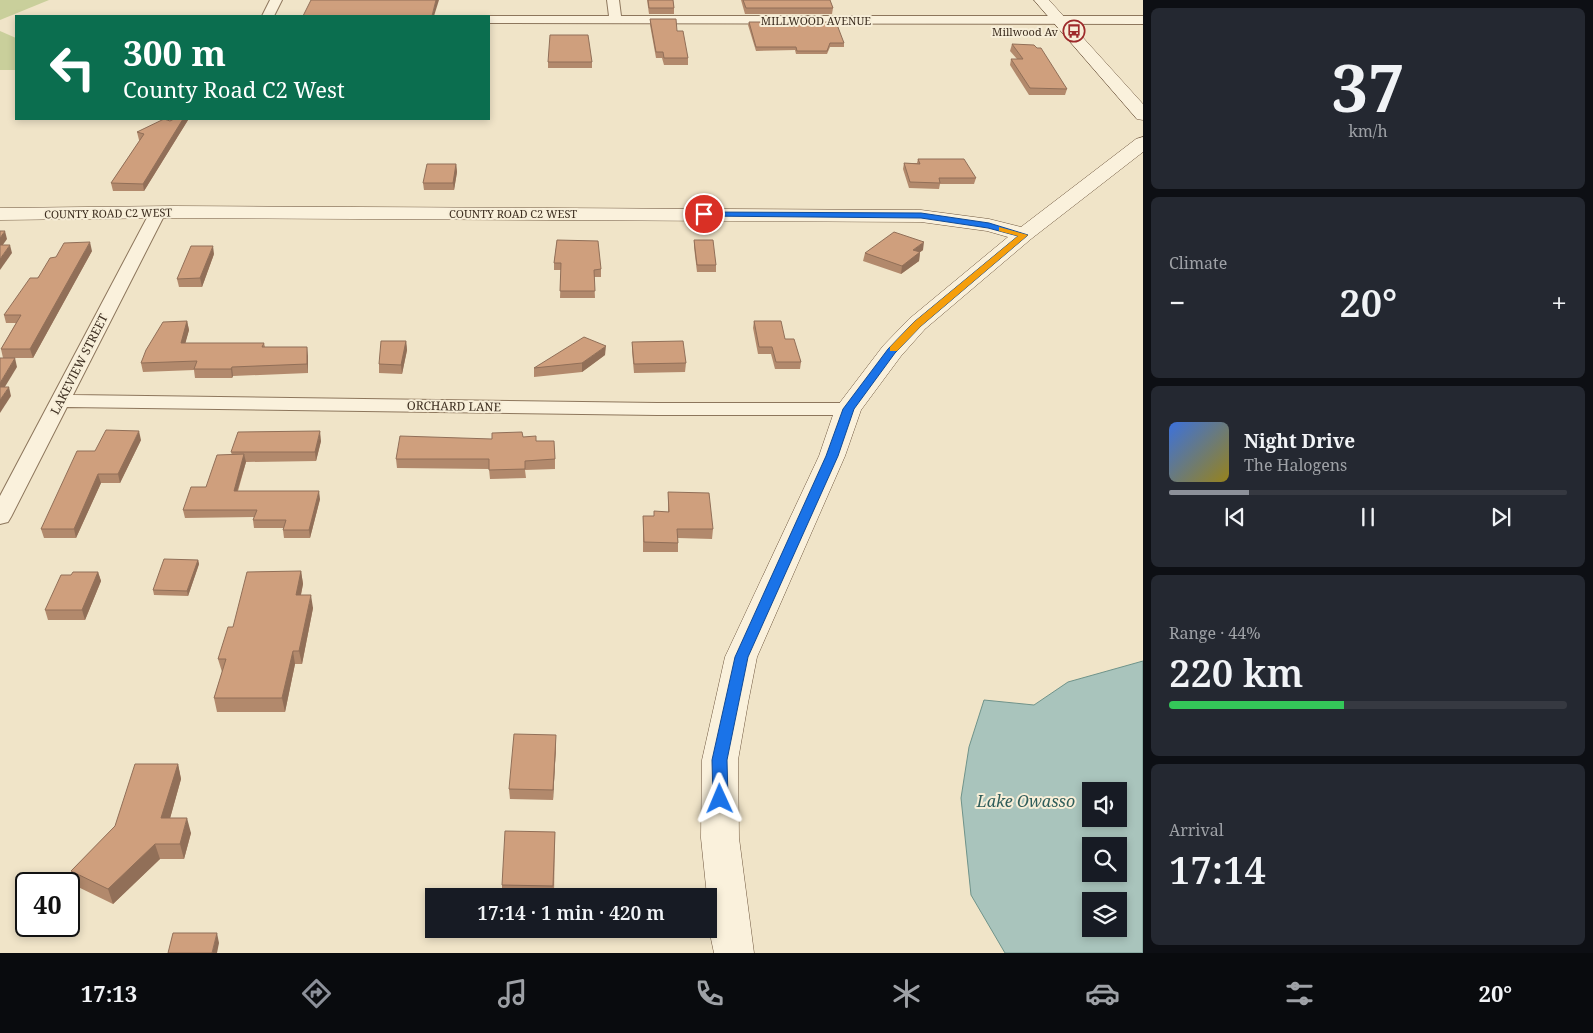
<!DOCTYPE html>
<html lang="en">
<head>
<meta charset="utf-8">
<style>
  :root { --surface:#171b24; --page:#242831; --text:#f1f3f6; --muted:#9ea1a6; --line:#363941; --accent:#8c9099 }
  body { margin:0; font-family:"Noto Serif",serif; background:var(--page); color:var(--text); height:100vh; display:flex; flex-direction:column; font-size:19px; white-space:nowrap }
  * { box-sizing:border-box; margin:0 }
  p { font-size:16px; color:var(--muted) }
  .icon { flex:none; width:28px; height:28px; fill:none; stroke:currentColor; stroke-width:2; stroke-linecap:round; stroke-linejoin:round }
  .map { position:relative; flex:1; overflow:hidden }
  .panel { display:flex; flex-direction:column; gap:8px; padding:8px; background:#0d0f14; width:450px }
  .panel>* { flex:none }
  .guide { position:absolute; left:15px; top:15px; width:475px; height:105px; border-radius:0px; box-shadow:0 2px 8px #0003; background:#0b6e4f; color:#fff; overflow:hidden }
  .controls { position:absolute; left:1082px; top:782px; display:grid; gap:10px }
  .controls a { display:grid; place-items:center; width:45px; height:45px; border-radius:0px; background:var(--surface); box-shadow:0 2px 8px #0003; font-size:25px }
  .speed { position:absolute; left:15px; top:872px; display:flex; gap:10px; font-size:25px; font-weight:700; text-align:center }
  .speed>* { display:grid; place-content:center; width:65px; height:65px; border-radius:50%; background:var(--surface); box-shadow:0 2px 8px #0003; line-height:1 }
  .speed .limit { border:2px solid #111; border-radius:8px; background:#fff; color:#111 }
  .pin { position:absolute; display:grid; place-items:center; width:42px; height:42px; color:#fff; margin:-21px; border:2px solid #fff; border-radius:50%; box-shadow:0 1px 5px #0007 }
  .me { position:absolute; width:55px; margin:-28px; rotate:359deg; stroke-linejoin:round; filter:drop-shadow(0 0 4px #0008) }
  .turn { display:flex; align-items:center; gap:18px; height:105px; padding:0 25px; font-size:22px }
  .turn .icon { width:65px; height:65px; stroke-width:2.5 }
  .turn b { display:block; font-size:35px; line-height:42px }
  .big { font-size:38px; font-weight:600; line-height:1.1 }
  .panel .tile { flex:1; display:flex; flex-direction:column; justify-content:center; gap:8px; min-width:0; padding:0 18px; border-radius:8px; background:var(--page) }
  .panel .dial { align-items:center; gap:0 }
  .dial b { font-size:65px; line-height:1 }
  .song { display:flex; align-items:center; gap:15px }
  .cover { width:60px; height:60px; border-radius:8px; background:linear-gradient(135deg,hsl(220 70% 55%),hsl(50 70% 35%)) }
  .played { height:5px; border-radius:2px; background:linear-gradient(90deg,var(--accent) 20%,var(--line) 20%) }
  .keys { display:flex; justify-content:space-around; direction:ltr }
  .heat { display:flex; justify-content:space-between; align-items:center; font-size:28px; direction:ltr }
  .charge { height:8px; border-radius:4px; background:linear-gradient(90deg,#34c759 44%,var(--line) 0) }
  .trip { position:absolute; left:425px; top:888px; width:292px; height:50px; border-radius:0px; background:var(--surface); box-shadow:0 2px 8px #0003; font-weight:600; line-height:50px; text-align:center }
  .tab-bar { display:flex; height:80px; justify-content:space-around; align-items:center; background:#090b0e; color:var(--muted) }
  .tab-bar .icon { width:35px; height:35px }
  .tab-bar .current { color:var(--accent) }
  .tab-bar b { font-size:22px; color:var(--text) }
  main { display:flex; flex:1; min-height:0 }
  .map>svg:first-child { display:block }
</style>
</head>
<body>
<main>
<div class="map">
<svg width="1143" height="953" viewBox="0 0 1143 953">
  <rect width="100%" height="100%" fill="#f0e4c8"/>
  <!-- green -->
  <g fill="#c9cf9b">
    <path d="M 0,0 L 49,0 L 0,20 Z"/>
    <path d="M 0,31 L 16,38 L 16,70 L 0,70 Z"/>
  </g>
  <!-- water -->
  <path fill="#a9c4bc" stroke="#6f938a" fill-rule="evenodd" d="M 1143,661 L 1143,953 L 1005,953 L 971,895 L 961,798 L 969,747 L 984,700 L 1034,705 L 1068,682 ZM 1091,791 L 1119,791 L 1119,819 L 1091,819 ZM 1091,846 L 1119,846 L 1119,874 L 1091,874 ZM 1091,901 L 1119,901 L 1119,929 L 1091,929 Z"/>
  <g fill="none" stroke-linecap="round" stroke-linejoin="round">
    <!-- street casing -->
    <g stroke="#8d765c" stroke-width="2">
      <g id="street">
        <path d="M 270,0 L 282,0 L 274,16 L 262,16 Z"/>
        <path d="M 607,0 L 619,0 L 621,16 L 1143,16 L 1143,24 L 489,23 L 489,16 L 486,16 L 609,16 Z"/>
        <path d="M 158,207 L 166,212 L 73,395 L 657,403 L 848,403 L 855,405 L 858,409 L 855,413 L 848,415 L 657,415 L 67,407 L 11,517 L 8,522 L 0,524 L 0,496 L 150,212 Z"/>
      </g>
    </g>
    <!-- secondary casing -->
    <g stroke="#6f573f" stroke-width="1">
      <g id="secondary">
        <path d="M 1034,0 L 1049,0 L 1143,104 L 1143,120 L 1137,119 Z"/>
        <path d="M 1143,137 L 1143,152 L 1031,239 L 925,329 L 901,356 L 861,410 L 845,456 L 757,657 L 748,703 L 738,760 L 739,838 L 754,953 L 714,953 L 710,934 L 709,896 L 707,896 L 701,838 L 702,760 L 725,657 L 819,456 L 835,409 L 883,346 L 909,319 L 1008,237 L 987,231 L 921,222 L 173,218 L 0,220 L 0,208 L 173,206 L 921,210 L 989,219 L 1021,227 L 1136,139 Z"/>
      </g>
    </g>
    <!-- street -->
    <use href="#street" fill="#faf1dc" fill-rule="evenodd"/>
    <!-- secondary -->
    <use href="#secondary" fill="#faf1dc" fill-rule="evenodd"/>
  </g>
  <!-- wall -->
  <g fill="#b2896c">
    <path d="M 647,0 L 673,0 L 674,8 L 674,14 L 649,14 Z"/>
    <path d="M 741,0 L 830,0 L 833,8 L 832,14 L 745,14 Z"/>
    <path d="M 650,19 L 677,31 L 688,58 L 688,65 L 664,65 L 662,58 L 656,58 L 650,25 Z"/>
    <path d="M 749,22 L 844,43 L 844,47 L 830,47 L 827,54 L 796,54 L 795,50 L 756,51 L 748,25 Z"/>
    <path d="M 1012,44 L 1037,48 L 1067,89 L 1065,95 L 1029,95 L 1010,65 L 1011,59 L 1017,59 L 1010,51 Z"/>
    <rect x="548" y="62" width="44" height="6"/>
    <path d="M 174,119 L 188,119 L 188,120 L 144,191 L 113,191 L 111,183 L 140,140 L 139,140 L 137,132 Z"/>
    <path d="M 918,159 L 976,178 L 974,184 L 940,184 L 939,189 L 909,188 L 903,169 L 904,163 L 917,163 Z"/>
    <path d="M 456,164 L 457,172 L 454,190 L 424,190 L 423,183 Z"/>
    <path d="M 557,240 L 601,269 L 601,277 L 594,277 L 595,298 L 560,298 L 561,270 L 554,270 L 554,263 Z"/>
    <path d="M 694,240 L 716,265 L 716,272 L 697,272 L 694,247 Z"/>
    <path d="M 923,250 L 920,252 L 919,261 L 901,274 L 863,261 L 865,253 Z"/>
    <path d="M 92,251 L 33,358 L 3,358 L 1,349 L 16,323 L 6,323 L 4,315 L 56,257 Z"/>
    <path d="M 214,254 L 202,287 L 179,287 L 177,279 Z"/>
    <path d="M 187,321 L 189,330 L 185,343 L 264,343 L 265,347 L 308,356 L 308,373 L 233,376 L 232,378 L 195,378 L 194,370 L 143,372 L 141,363 Z"/>
    <path d="M 754,321 L 785,339 L 801,362 L 800,369 L 775,369 L 771,354 L 758,354 L 753,328 Z"/>
    <path d="M 406,341 L 407,350 L 402,374 L 379,373 L 379,364 Z"/>
    <path d="M 632,342 L 686,363 L 685,372 L 634,373 L 632,351 Z"/>
    <path d="M 605,355 L 582,372 L 534,377 L 534,368 Z"/>
    <path d="M 523,437 L 536,441 L 555,459 L 555,469 L 525,470 L 526,478 L 490,479 L 489,469 L 397,468 L 396,459 L 492,439 Z"/>
    <path d="M 141,440 L 120,483 L 101,483 L 76,538 L 44,538 L 41,529 L 95,451 Z"/>
    <path d="M 321,441 L 316,461 L 246,462 L 238,491 L 320,499 L 310,538 L 284,538 L 283,530 L 283,528 L 254,528 L 253,520 L 254,517 L 185,518 L 183,510 L 206,487 L 232,455 L 231,452 Z"/>
    <path d="M 668,492 L 713,529 L 712,539 L 678,538 L 678,552 L 643,552 L 643,516 L 654,516 L 668,512 Z"/>
    <path d="M 198,560 L 199,564 L 188,596 L 154,595 L 153,590 Z"/>
    <path d="M 301,571 L 303,584 L 301,595 L 313,608 L 302,664 L 295,664 L 285,712 L 217,712 L 214,698 L 222,672 L 218,659 L 233,627 Z"/>
    <path d="M 98,572 L 101,581 L 85,620 L 48,620 L 45,610 L 71,575 Z"/>
    <path d="M 556,746 L 553,800 L 510,799 L 509,789 Z"/>
    <path d="M 178,764 L 181,779 L 170,818 L 191,833 L 184,859 L 160,859 L 113,904 L 76,886 L 71,871 Z"/>
    <path d="M 555,832 L 554,896 L 502,895 L 502,885 Z"/>
  </g>
  <!-- shaded-wall -->
  <g fill="#916f58">
    <path d="M 436,0 L 439,0 L 434,16 L 432,16 Z"/>
    <path d="M 183,119 L 188,119 L 188,120 L 144,191 L 143,184 Z"/>
    <path d="M 456,164 L 457,172 L 454,190 L 453,183 Z"/>
    <path d="M 5,231 L 7,239 L 0,249 L 0,238 Z"/>
    <path d="M 90,242 L 92,251 L 33,358 L 30,349 Z"/>
    <path d="M 924,242 L 923,250 L 912,258 L 913,250 Z"/>
    <path d="M 10,245 L 12,253 L 0,270 L 0,259 Z"/>
    <path d="M 213,246 L 214,254 L 202,287 L 200,278 Z"/>
    <path d="M 920,252 L 919,261 L 901,274 L 902,266 Z"/>
    <path d="M 187,321 L 189,330 L 183,352 L 181,343 Z"/>
    <path d="M 406,341 L 407,350 L 402,374 L 401,365 Z"/>
    <path d="M 606,346 L 605,355 L 582,372 L 582,363 Z"/>
    <path d="M 307,347 L 308,356 L 308,373 L 307,364 Z"/>
    <path d="M 15,358 L 17,367 L 0,395 L 0,383 Z"/>
    <path d="M 232,367 L 233,376 L 232,378 L 231,369 Z"/>
    <path d="M 9,387 L 11,396 L 0,413 L 0,400 Z"/>
    <path d="M 139,431 L 141,440 L 120,483 L 118,474 Z"/>
    <path d="M 320,431 L 321,441 L 316,461 L 315,452 Z"/>
    <path d="M 244,454 L 246,462 L 235,498 L 234,491 Z"/>
    <path d="M 98,474 L 101,483 L 76,538 L 74,529 Z"/>
    <path d="M 319,491 L 320,499 L 310,538 L 309,530 Z"/>
    <path d="M 198,560 L 199,564 L 188,596 L 187,591 Z"/>
    <path d="M 301,571 L 303,584 L 298,608 L 296,595 Z"/>
    <path d="M 98,572 L 101,581 L 85,620 L 82,610 Z"/>
    <path d="M 311,595 L 313,608 L 302,664 L 299,651 Z"/>
    <path d="M 293,651 L 295,664 L 285,712 L 282,698 Z"/>
    <path d="M 556,735 L 556,746 L 553,800 L 553,790 Z"/>
    <path d="M 178,764 L 181,779 L 166,833 L 161,818 Z"/>
    <path d="M 187,818 L 191,833 L 184,859 L 180,844 Z"/>
    <path d="M 155,844 L 160,859 L 113,904 L 108,889 Z"/>
    <path d="M 217,933 L 219,943 L 217,953 L 212,953 Z"/>
  </g>
  <!-- building -->
  <g fill="#cf9f7d" stroke="#916f58">
    <path d="M 311,0 L 436,0 L 432,16 L 303,16 Z"/>
    <path d="M 648,0 L 673,0 L 674,8 L 649,8 Z"/>
    <path d="M 743,0 L 830,0 L 833,8 L 746,8 Z"/>
    <path d="M 650,19 L 676,19 L 677,31 L 683,31 L 688,58 L 664,58 L 663,52 L 656,52 Z"/>
    <path d="M 749,22 L 836,22 L 844,43 L 830,43 L 827,51 L 797,51 L 796,47 L 756,47 Z"/>
    <path d="M 550,35 L 588,35 L 592,62 L 548,62 Z"/>
    <path d="M 1012,44 L 1034,45 L 1037,48 L 1041,48 L 1067,89 L 1030,88 L 1011,59 L 1023,59 Z"/>
    <path d="M 164,119 L 170,121 L 174,119 L 183,119 L 143,184 L 111,183 L 144,134 L 137,132 Z"/>
    <path d="M 918,159 L 964,159 L 976,178 L 939,178 L 940,183 L 910,182 L 904,163 L 920,164 Z"/>
    <path d="M 427,164 L 456,164 L 453,183 L 423,183 Z"/>
    <path d="M 0,231 L 5,231 L 0,238 Z"/>
    <path d="M 894,232 L 924,242 L 913,250 L 920,252 L 902,266 L 865,253 Z"/>
    <path d="M 557,240 L 598,241 L 601,269 L 594,270 L 595,291 L 560,291 L 561,263 L 554,263 Z"/>
    <path d="M 694,240 L 713,240 L 716,265 L 697,265 Z"/>
    <path d="M 90,242 L 30,349 L 1,349 L 21,315 L 4,315 L 30,278 L 38,278 L 50,258 L 56,257 L 64,243 Z"/>
    <path d="M 0,245 L 10,245 L 0,259 Z"/>
    <path d="M 191,246 L 213,246 L 200,278 L 177,279 Z"/>
    <path d="M 187,321 L 181,343 L 264,343 L 262,347 L 307,347 L 307,364 L 232,367 L 231,369 L 194,369 L 197,361 L 141,363 L 146,350 L 163,322 Z"/>
    <path d="M 754,321 L 781,321 L 785,339 L 794,339 L 801,362 L 776,362 L 772,347 L 759,347 Z"/>
    <path d="M 584,337 L 606,346 L 582,363 L 534,368 Z"/>
    <path d="M 381,341 L 406,341 L 401,365 L 379,364 Z"/>
    <path d="M 683,341 L 686,363 L 634,364 L 632,342 Z"/>
    <path d="M 0,358 L 15,358 L 0,383 Z"/>
    <path d="M 0,387 L 9,387 L 0,400 Z"/>
    <path d="M 106,430 L 139,431 L 118,474 L 98,474 L 74,529 L 41,529 L 77,451 L 95,451 Z"/>
    <path d="M 320,431 L 315,452 L 231,452 L 238,432 Z"/>
    <path d="M 522,432 L 523,437 L 536,436 L 536,441 L 554,441 L 555,459 L 525,461 L 525,469 L 489,470 L 489,459 L 396,459 L 400,436 L 492,439 L 492,433 Z"/>
    <path d="M 244,454 L 234,491 L 319,491 L 309,530 L 283,530 L 286,520 L 253,520 L 257,510 L 183,510 L 191,487 L 206,487 L 217,455 Z"/>
    <path d="M 668,492 L 709,493 L 713,529 L 677,529 L 678,543 L 644,542 L 643,516 L 654,516 L 654,511 L 669,512 Z"/>
    <path d="M 164,559 L 198,560 L 187,591 L 153,590 Z"/>
    <path d="M 301,571 L 296,595 L 311,595 L 299,651 L 293,651 L 282,698 L 214,698 L 226,659 L 218,659 L 228,627 L 233,627 L 247,572 Z"/>
    <path d="M 73,572 L 98,572 L 82,610 L 45,610 L 61,575 L 71,575 Z"/>
    <path d="M 514,734 L 556,735 L 553,790 L 509,789 Z"/>
    <path d="M 135,764 L 178,764 L 161,818 L 187,818 L 180,844 L 155,844 L 108,889 L 71,871 L 115,826 Z"/>
    <path d="M 505,831 L 555,832 L 553,886 L 502,885 Z"/>
    <path d="M 173,933 L 217,933 L 212,953 L 168,953 Z"/>
  </g>
  <!-- route -->
  <path fill="#1a73e8" stroke="#114b97" d="M 704,212 L 921,213 L 989,223 L 1028,235 L 921,326 L 895,353 L 854,409 L 838,456 L 748,657 L 727,760 L 728,799 L 725,803 L 715,803 L 713,799 L 712,760 L 735,657 L 826,456 L 843,409 L 888,349 L 914,322 L 1018,236 L 988,228 L 921,218 L 701,216 L 701,213 Z"/>
  <!-- slow -->
  <path fill="#f59e0b" d="M 999,227 L 1028,235 L 921,326 L 897,351 L 890,351 L 890,347 L 914,322 L 1018,236 L 999,231 Z"/>
  <!-- icons -->
  <defs>
    <g id="bus-ring" transform="scale(1.125)"><circle r="9.5" fill="#f7eed8" stroke="#9e2a2b" stroke-width="1.5"/><path d="M-5-6H5V4H4V6H2V4H-2V6H-4V4H-5ZM-3.5-4V0h7V-4ZM-3.5 1.2v1.5H-2V1.2ZM2 1.2v1.5H3.5V1.2Z" fill="#9e2a2b"/></g>
  </defs>
  <g fill-rule="evenodd">
    <use href="#bus-ring" x="1074" y="31"/>
  </g>
  <g text-anchor="middle" dominant-baseline="central" stroke-width="4" stroke-linejoin="round" paint-order="stroke">
    <!-- far-street labels -->
    <g font-size="11" fill="#3d2e20" stroke="#f7eed8">
      <text x="816" y="20">MILLWOOD AVENUE</text>
      <text transform="translate(108 213) rotate(-1)">COUNTY ROAD C2 WEST</text>
      <text x="513" y="213">COUNTY ROAD C2 WEST</text>
    </g>
    <!-- far-poi labels -->
    <g font-size="11" fill="#3d2e20" stroke="#f7eed8" text-anchor="end">
      <text x="1058" y="31">Millwood Av</text>
    </g>
    <!-- street labels -->
    <g font-size="12" fill="#3d2e20" stroke="#f7eed8">
      <text transform="translate(79 364) rotate(-63)">LAKEVIEW STREET</text>
      <text transform="translate(454 406) rotate(1)">ORCHARD LANE</text>
    </g>
    <!-- near-water labels -->
    <g font-size="16" font-style="italic" fill="#2f5d5a" stroke="#f7eed8">
      <text x="1026" y="801">Lake Owasso</text>
    </g>
  </g>
</svg>
<div class="controls">
<a><svg class="icon" aria-label="sound" viewBox="0 0 24 24"><path d="M4 9h4l5-4v14l-5-4H4zM17 9q2 3 0 6"/></svg></a>
<a><svg class="icon" aria-label="search" viewBox="0 0 24 24"><circle cx="10" cy="10" r="6"/><path d="M15 15l6 6"/></svg></a>
<a><svg class="icon" aria-label="layers" viewBox="0 0 24 24"><path d="M12 4l9 5-9 5-9-5zM3 14l9 5 9-5"/></svg></a>
</div>
<div class="speed"><div class="limit">40</div></div>
<div class="pin" style="left:704px;top:214px;background:#d93025"><svg class="icon" aria-label="arrive" viewBox="0 0 24 24"><path d="M6 21V4h12l-3 4 3 4H6"/></svg></div>
<svg class="me" style="left:720px;top:799px" viewBox="-20 -20 40 40"><path d="M0-17L14 15 0 8-14 15z" fill="#1a73e8" stroke="#fff" stroke-width="4"/></svg>
<div class="trip">17:14 · 1 min · 420 m</div>
<div class="guide">
<div class="turn"><svg class="icon" aria-label="left" viewBox="0 0 24 24"><path d="M17 20v-9H6M10 6l-5 5 5 5"/></svg><div><b>300 m</b>County Road C2 West</div></div>
</div>
</div>
<section class="panel">
<div class="tile dial"><b>37</b><p>km/h</p></div>
<div class="tile"><p>Climate</p>
<div class="heat"><a>−</a><b class="big">20°</b><a>+</a></div>
</div>
<div class="tile">
<div class="song"><i class="cover"></i><div><b>Night Drive</b><p>The Halogens</p></div></div>
<div class="played"></div>
<div class="keys"><svg class="icon" aria-label="previous" viewBox="0 0 24 24"><path d="M18 5L8 12l10 7zM5 5v14"/></svg><svg class="icon" aria-label="pause" viewBox="0 0 24 24"><path d="M8 5v14M16 5v14"/></svg><svg class="icon" aria-label="next" viewBox="0 0 24 24"><path d="M6 5l10 7-10 7zM19 5v14"/></svg></div>
</div>
<div class="tile"><p>Range · 44%</p><b class="big">220 km</b><div class="charge"></div></div>
<div class="tile"><p>Arrival</p><b class="big">17:14</b></div>
</section>
</main>
<nav class="tab-bar">
<b>17:13</b>
<svg class="icon current" aria-label="directions" viewBox="0 0 24 24"><path d="M12 3l9 9-9 9-9-9zM9 14v-3h6M13 9l2 2-2 2"/></svg>
<svg class="icon" aria-label="music" viewBox="0 0 24 24"><path d="M9 18V5l10-2v13"/><circle cx="6" cy="18" r="3"/><circle cx="16" cy="16" r="3"/></svg>
<svg class="icon" aria-label="phone" viewBox="0 0 24 24"><path d="M5 4h4l2 5-3 2q2 4 5 5l2-3 5 2v4C11 20 4 13 5 4z"/></svg>
<svg class="icon" aria-label="climate" viewBox="0 0 24 24"><path d="M12 3v18M4 7l16 10M4 17L20 7"/></svg>
<svg class="icon" aria-label="car" viewBox="0 0 24 24"><path d="M5 17H2v-5l4-1 3-4h7l3 4 3 1v5h-3M9 17h6M6 11h13"/><circle cx="7" cy="17" r="2"/><circle cx="17" cy="17" r="2"/></svg>
<svg class="icon" aria-label="filters" viewBox="0 0 24 24"><path d="M4 7h16M4 17h16"/><circle cx="9" cy="7" r="2"/><circle cx="15" cy="17" r="2"/></svg>
<b>20°</b>
</nav>
</body>
</html>
